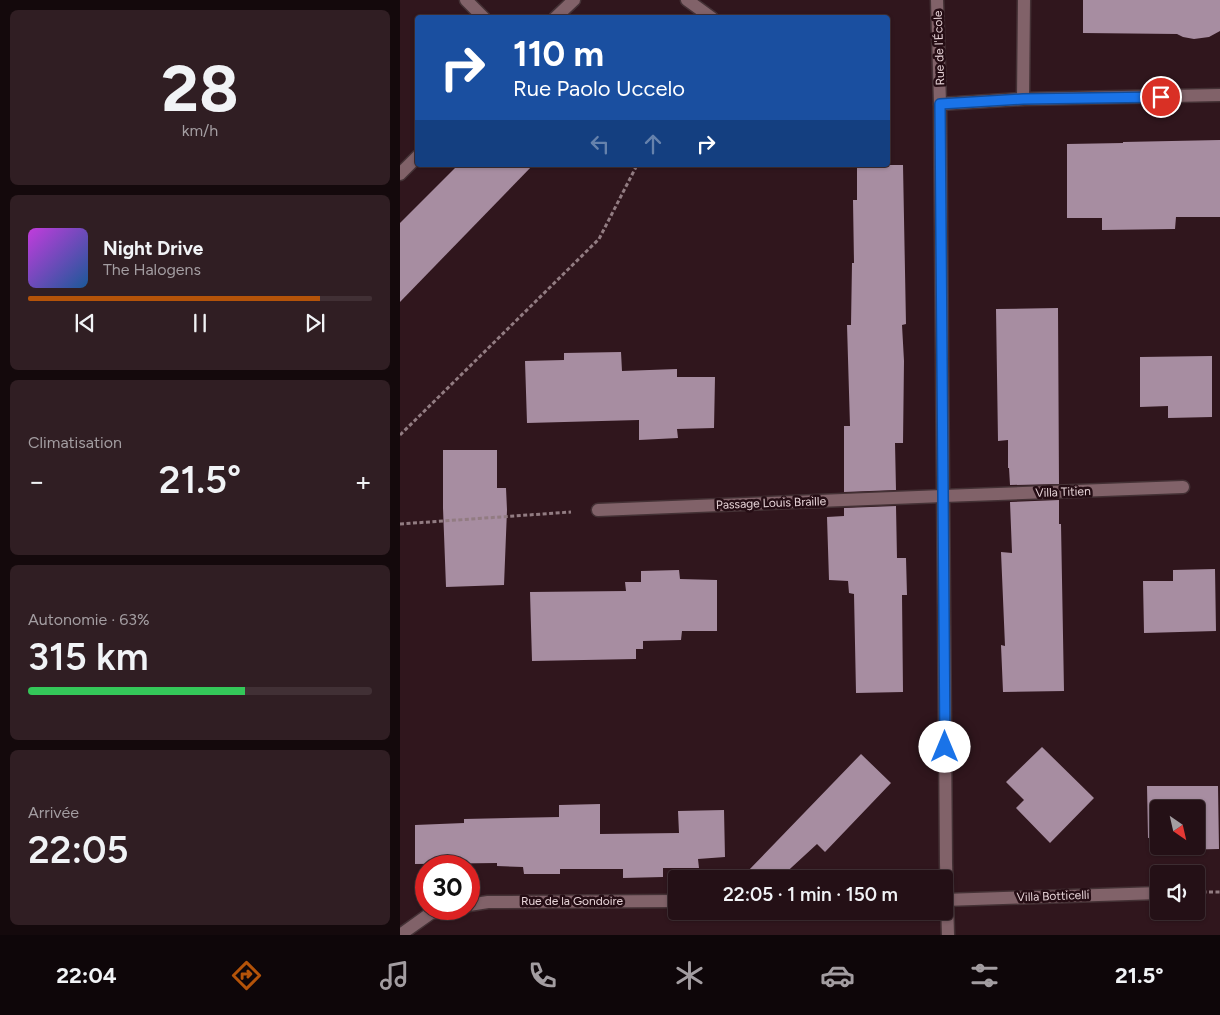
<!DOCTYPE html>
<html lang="fr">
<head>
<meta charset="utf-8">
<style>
  :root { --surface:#241016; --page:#301e23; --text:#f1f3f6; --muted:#a39da1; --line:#413035; --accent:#b45309 }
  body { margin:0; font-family:Figtree,sans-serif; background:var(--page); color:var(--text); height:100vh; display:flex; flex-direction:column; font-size:19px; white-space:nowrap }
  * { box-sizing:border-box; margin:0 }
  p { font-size:16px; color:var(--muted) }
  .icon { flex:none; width:28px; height:28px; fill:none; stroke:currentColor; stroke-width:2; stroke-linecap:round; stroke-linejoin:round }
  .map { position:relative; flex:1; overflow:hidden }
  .side { display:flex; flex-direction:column; gap:10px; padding:10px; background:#14090c; width:400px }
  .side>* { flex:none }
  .top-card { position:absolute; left:15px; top:15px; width:475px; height:152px; border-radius:5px; box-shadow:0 1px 4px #0004,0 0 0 1px var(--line); background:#1a4fa0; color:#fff; overflow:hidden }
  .needle { width:32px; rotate:146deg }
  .controls { position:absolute; left:750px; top:800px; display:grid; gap:10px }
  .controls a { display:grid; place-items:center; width:55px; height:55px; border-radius:5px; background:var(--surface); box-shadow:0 1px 4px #0004,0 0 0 1px var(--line); font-size:25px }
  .speed { position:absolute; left:15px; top:855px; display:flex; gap:10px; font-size:25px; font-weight:700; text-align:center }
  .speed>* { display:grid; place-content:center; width:65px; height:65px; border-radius:50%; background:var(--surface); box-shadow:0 1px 4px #0004,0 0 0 1px var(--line); line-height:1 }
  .speed .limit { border:8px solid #d22; background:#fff; color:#111 }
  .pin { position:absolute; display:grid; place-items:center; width:42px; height:42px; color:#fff; margin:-21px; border:2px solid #fff; border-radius:50%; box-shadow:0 1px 5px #0007 }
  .me { position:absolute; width:55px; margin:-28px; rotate:0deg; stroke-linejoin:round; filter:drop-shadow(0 0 4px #0008) }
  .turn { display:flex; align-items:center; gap:18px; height:105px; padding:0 15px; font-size:22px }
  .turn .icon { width:65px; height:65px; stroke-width:2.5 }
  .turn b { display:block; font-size:35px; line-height:42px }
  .lanes { display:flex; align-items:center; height:48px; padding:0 15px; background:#0003; justify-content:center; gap:25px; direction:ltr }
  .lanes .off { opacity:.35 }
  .big { font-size:38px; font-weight:600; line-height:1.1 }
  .side .card { flex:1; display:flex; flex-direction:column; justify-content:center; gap:8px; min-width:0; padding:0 18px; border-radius:8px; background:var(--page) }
  .side .dial { align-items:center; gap:0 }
  .dial b { font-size:65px; line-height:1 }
  .song { display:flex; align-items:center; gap:15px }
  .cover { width:60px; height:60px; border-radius:8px; background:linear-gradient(135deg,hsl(290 70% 55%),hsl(210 70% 35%)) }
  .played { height:5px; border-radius:2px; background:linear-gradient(90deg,var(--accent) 85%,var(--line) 85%) }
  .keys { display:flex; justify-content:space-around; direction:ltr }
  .heat { display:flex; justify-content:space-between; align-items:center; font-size:28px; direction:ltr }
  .charge { height:8px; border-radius:4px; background:linear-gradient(90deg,#34c759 63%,var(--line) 0) }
  .trip { position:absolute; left:268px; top:870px; width:285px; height:50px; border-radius:5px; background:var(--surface); box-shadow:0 1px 4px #0004,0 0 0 1px var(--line); font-weight:600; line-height:50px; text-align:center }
  .tabs { display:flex; height:80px; justify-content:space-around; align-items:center; background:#0e0609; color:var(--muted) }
  .tabs .icon { width:35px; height:35px }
  .tabs .current { color:var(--accent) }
  .tabs b { font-size:22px; color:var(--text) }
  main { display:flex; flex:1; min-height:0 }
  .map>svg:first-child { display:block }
</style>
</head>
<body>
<main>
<section class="side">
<div class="card dial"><b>28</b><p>km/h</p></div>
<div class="card">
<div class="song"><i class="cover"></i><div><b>Night Drive</b><p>The Halogens</p></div></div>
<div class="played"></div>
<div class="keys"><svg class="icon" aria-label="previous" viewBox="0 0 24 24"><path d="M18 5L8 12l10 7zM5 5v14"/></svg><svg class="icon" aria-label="pause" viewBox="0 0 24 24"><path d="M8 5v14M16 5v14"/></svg><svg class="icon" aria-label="next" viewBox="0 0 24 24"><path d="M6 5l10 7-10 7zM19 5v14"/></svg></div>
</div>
<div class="card"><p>Climatisation</p>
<div class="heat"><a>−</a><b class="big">21.5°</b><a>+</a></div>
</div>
<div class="card"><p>Autonomie · 63%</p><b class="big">315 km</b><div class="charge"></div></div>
<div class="card"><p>Arrivée</p><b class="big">22:05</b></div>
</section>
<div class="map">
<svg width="820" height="935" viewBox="0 0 820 935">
  <rect width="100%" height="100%" fill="#30161d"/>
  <!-- building -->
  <g fill="#a78da1">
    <path d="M 683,0 L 820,0 L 820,31 L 809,37 L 794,39 L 783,37 L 777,34 L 683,33 Z"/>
    <path d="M 820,140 L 820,217 L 776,217 L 775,229 L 702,230 L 702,218 L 667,218 L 667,144 L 723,143 L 723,142 Z"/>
    <path d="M 58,165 L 133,165 L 0,302 L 0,223 Z"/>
    <path d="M 457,165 L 503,165 L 506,324 L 502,325 L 504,361 L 503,443 L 495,443 L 496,490 L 444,492 L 444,426 L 450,426 L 447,325 L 451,325 L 452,263 L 454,263 L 453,200 L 457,200 Z"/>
    <path d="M 658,308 L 659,484 L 610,485 L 609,468 L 608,468 L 608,440 L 598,441 L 596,309 Z"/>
    <path d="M 221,352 L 222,371 L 277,369 L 277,377 L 315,377 L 314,428 L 277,429 L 278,438 L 239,440 L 239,420 L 127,423 L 125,361 L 164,360 L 164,353 Z"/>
    <path d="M 812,356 L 812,417 L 768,418 L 768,406 L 740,407 L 740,357 Z"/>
    <path d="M 43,450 L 97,450 L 97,488 L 106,488 L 107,510 L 104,585 L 46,587 L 43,508 Z"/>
    <path d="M 659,500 L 659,524 L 661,524 L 664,691 L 603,692 L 601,645 L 605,646 L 601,552 L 612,553 L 610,502 Z"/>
    <path d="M 496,506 L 497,558 L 506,558 L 507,595 L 502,595 L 503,692 L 456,693 L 454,594 L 449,593 L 448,581 L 429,580 L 427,517 L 444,516 L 444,508 Z"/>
    <path d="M 815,569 L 816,631 L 744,633 L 743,581 L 773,581 L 773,570 Z"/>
    <path d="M 279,570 L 280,579 L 317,580 L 317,631 L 282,631 L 281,640 L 243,641 L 243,649 L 236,649 L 236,659 L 132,661 L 130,592 L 226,591 L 225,582 L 241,582 L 241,571 Z"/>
    <path d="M 642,747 L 694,798 L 650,843 L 616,808 L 624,800 L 606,782 Z"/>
    <path d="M 461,754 L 491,783 L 425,852 L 417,844 L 379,879 L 354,879 L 347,872 Z"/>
    <path d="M 747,786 L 818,786 L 819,849 L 776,850 L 776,846 L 796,846 L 796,809 L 759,809 L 759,837 L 748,838 Z"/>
    <path d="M 200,804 L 200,834 L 279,833 L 278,811 L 324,810 L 325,857 L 298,859 L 299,868 L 263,868 L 263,877 L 223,878 L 223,869 L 160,869 L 160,874 L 124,874 L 123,867 L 97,866 L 97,863 L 15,864 L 15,825 L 64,823 L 64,819 L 159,817 L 159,805 Z"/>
  </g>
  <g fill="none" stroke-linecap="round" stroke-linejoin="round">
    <!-- minor casing -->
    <g stroke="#443135" stroke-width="15">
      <g id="minor">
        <path d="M 66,0 L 84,18"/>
        <path d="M 287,0 L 312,18"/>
        <path d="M 537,0 L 540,104 L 546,863 L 548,935"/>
        <path d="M 155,18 L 174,0"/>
        <path d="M 623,99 L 624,0"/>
        <path d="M 540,104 L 623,99 L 820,95"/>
        <path d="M 0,174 L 18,156"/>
        <path d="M 198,510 L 543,496 L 783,487"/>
        <path d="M 544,900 L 759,893"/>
        <path d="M 69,905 L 88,902 L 276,901"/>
        <path d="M 0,935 L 31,913 L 51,909"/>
      </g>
    </g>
    <!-- path -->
    <g stroke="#927c82" stroke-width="3" stroke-dasharray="4 2.5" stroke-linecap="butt">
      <path d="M 0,435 L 199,239 L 237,165"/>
      <path d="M 0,524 L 171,512"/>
      <path d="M 796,892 L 820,892"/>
    </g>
    <!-- minor -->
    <use href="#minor" stroke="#816269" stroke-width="12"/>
  </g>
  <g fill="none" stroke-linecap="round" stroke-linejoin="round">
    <!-- route casing -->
    <g stroke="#114b97" stroke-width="12">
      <path id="route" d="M 545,747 L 540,104 L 623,99 L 761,97"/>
    </g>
    <!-- route -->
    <use href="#route" stroke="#1a73e8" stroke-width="9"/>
  </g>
  <g text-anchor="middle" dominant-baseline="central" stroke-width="5" stroke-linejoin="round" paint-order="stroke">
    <!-- street labels -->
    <g font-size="12" fill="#e7d4d8" stroke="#250d14">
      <text transform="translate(539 48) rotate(-92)">Rue de l'École</text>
      <text transform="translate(663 492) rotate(-2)">Villa Titien</text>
      <text transform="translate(371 503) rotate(-2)">Passage Louis Braille</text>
      <text transform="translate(653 896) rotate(-2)">Villa Botticelli</text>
      <text x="172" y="901">Rue de la Gondoire</text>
    </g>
  </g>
</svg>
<div class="controls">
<a><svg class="needle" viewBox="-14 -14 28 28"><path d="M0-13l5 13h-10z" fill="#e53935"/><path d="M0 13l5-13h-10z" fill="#a39da1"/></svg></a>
<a><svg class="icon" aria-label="sound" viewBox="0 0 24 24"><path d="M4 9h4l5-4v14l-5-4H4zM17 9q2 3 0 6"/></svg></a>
</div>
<div class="speed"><div class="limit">30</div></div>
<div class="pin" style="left:761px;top:97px;background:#d93025"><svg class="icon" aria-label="arrive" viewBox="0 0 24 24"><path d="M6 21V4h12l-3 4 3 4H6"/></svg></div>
<svg class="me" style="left:545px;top:747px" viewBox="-20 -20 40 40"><circle r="19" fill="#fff"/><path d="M0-13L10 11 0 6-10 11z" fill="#1a73e8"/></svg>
<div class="trip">22:05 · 1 min · 150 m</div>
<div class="top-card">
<div class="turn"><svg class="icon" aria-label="right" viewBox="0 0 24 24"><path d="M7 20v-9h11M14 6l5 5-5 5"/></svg><div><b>110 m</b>Rue Paolo Uccelo</div></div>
<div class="lanes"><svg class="icon off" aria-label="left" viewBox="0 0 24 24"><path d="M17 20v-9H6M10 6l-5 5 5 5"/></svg><svg class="icon off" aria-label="ahead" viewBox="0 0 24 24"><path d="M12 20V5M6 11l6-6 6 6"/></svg><svg class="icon" aria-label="right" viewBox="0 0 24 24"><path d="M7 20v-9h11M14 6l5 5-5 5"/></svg></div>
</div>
</div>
</main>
<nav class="tabs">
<b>22:04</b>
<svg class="icon current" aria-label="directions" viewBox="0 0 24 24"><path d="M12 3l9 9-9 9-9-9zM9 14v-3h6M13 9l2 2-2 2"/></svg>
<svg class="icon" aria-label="music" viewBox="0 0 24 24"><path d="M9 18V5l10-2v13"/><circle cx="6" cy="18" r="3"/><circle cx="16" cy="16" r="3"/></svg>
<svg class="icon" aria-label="phone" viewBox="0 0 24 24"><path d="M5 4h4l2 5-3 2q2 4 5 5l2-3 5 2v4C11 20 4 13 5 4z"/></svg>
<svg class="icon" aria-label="climate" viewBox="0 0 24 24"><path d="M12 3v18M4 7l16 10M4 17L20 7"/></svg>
<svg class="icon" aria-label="car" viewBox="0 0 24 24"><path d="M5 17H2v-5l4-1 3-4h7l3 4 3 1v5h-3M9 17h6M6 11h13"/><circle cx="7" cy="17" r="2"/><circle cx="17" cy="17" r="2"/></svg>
<svg class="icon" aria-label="filters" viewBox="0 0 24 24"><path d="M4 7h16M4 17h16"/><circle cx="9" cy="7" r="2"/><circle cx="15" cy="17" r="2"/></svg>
<b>21.5°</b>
</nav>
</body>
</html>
